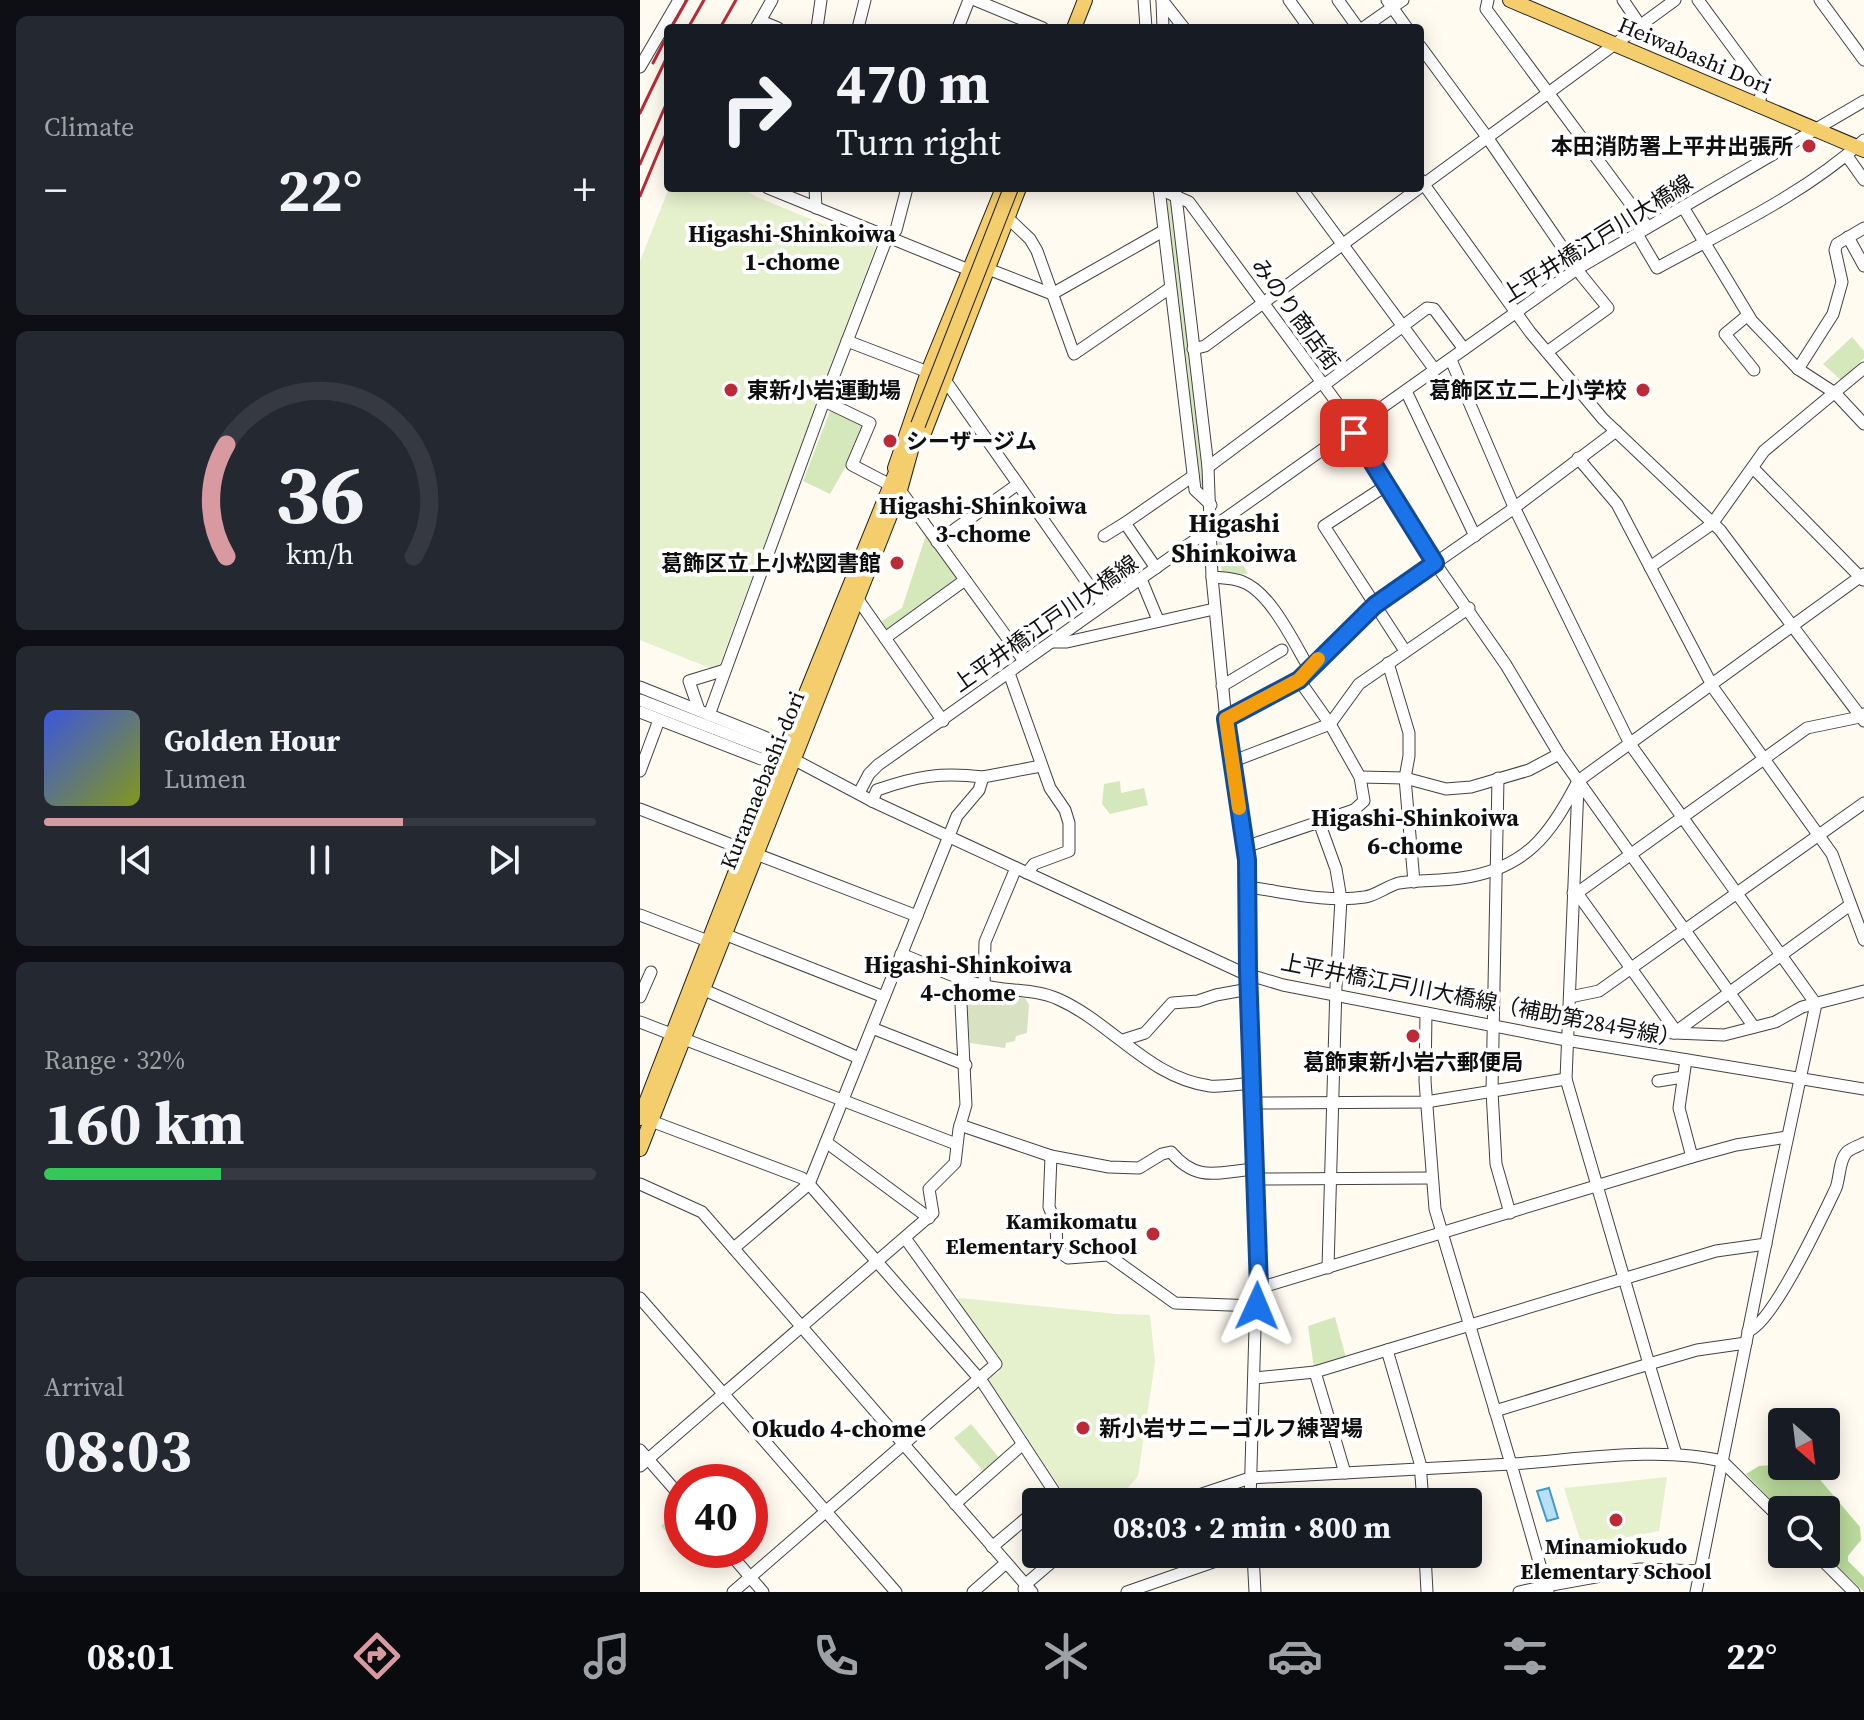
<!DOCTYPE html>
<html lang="en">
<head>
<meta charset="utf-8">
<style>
  :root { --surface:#171b24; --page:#242831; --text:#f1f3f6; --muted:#9ea1a6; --line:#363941; --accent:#d999a0 }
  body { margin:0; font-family:"Source Serif 4","Noto Sans JP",serif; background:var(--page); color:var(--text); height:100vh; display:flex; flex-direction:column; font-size:30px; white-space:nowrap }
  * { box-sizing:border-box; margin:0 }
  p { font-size:26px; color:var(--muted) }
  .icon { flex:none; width:44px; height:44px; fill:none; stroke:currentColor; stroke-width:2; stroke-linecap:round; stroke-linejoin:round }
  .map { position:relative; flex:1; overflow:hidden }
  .side { display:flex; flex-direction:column; gap:16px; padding:16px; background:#0d0f14; width:640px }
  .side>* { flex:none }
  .top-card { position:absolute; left:24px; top:24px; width:760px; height:168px; border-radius:8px; box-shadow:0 4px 20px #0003; background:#171b24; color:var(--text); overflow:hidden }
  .needle { width:52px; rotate:152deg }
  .buttons { position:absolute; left:1128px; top:1408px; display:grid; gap:16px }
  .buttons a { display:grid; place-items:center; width:72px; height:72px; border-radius:8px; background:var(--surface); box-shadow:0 4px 20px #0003; font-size:40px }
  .speed { position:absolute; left:24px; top:1464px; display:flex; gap:16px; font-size:40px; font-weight:700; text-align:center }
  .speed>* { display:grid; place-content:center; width:104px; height:104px; border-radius:50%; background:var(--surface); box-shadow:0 4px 20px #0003; line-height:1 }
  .speed .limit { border:12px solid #d22; background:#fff; color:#111 }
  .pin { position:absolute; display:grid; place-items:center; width:68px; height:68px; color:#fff; margin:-34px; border-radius:16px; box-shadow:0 4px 12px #0006 }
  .me { position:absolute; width:88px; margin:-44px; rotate:1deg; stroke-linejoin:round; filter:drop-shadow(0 0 6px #0008) }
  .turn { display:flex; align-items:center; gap:28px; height:168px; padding:0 40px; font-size:36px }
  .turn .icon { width:104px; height:104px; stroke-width:2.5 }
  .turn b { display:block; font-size:56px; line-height:68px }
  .big { font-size:60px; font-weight:700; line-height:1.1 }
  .side .widget { flex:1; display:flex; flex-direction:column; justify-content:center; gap:12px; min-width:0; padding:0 28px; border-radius:12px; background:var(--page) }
  .side .dial { align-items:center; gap:0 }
  .dial svg { height:208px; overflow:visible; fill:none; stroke:var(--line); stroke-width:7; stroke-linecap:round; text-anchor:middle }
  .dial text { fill:var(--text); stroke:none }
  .song { display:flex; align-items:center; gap:24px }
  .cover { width:96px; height:96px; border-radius:12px; background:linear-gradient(135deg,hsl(230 70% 55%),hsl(70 70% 35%)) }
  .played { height:8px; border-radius:4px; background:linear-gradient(90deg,var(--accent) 65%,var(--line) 65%) }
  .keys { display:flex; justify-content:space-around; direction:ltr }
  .heat { display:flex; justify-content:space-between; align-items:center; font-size:44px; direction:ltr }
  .charge { height:12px; border-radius:6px; background:linear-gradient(90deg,#34c759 32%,var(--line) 0) }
  .trip { position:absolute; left:382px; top:1488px; width:460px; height:80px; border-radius:8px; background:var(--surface); box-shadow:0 4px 20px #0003; font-weight:700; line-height:80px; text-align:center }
  .dock { display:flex; height:128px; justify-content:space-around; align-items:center; background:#090b0e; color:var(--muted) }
  .dock .icon { width:56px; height:56px }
  .dock .selected { color:var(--accent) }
  .dock b { font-size:36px; color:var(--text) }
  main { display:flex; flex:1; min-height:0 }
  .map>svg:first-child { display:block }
</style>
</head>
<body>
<main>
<section class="side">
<div class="widget"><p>Climate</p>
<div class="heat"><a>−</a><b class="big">22°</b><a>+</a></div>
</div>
<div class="widget dial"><svg viewBox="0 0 100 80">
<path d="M14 69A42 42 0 1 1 86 69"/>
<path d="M14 69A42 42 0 0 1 14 26" stroke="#d999a0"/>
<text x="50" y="56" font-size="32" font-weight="700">36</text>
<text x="50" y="72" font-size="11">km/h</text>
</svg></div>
<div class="widget">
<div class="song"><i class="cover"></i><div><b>Golden Hour</b><p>Lumen</p></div></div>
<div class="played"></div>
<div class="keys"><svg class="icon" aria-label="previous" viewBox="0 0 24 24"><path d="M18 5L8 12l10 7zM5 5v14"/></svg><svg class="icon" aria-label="pause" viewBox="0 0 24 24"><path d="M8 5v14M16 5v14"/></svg><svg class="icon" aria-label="next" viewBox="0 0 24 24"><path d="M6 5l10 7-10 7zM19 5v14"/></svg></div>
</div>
<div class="widget"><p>Range · 32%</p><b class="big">160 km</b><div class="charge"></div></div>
<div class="widget"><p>Arrival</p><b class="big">08:03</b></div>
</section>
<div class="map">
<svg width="1224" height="1592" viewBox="0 0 1224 1592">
  <rect width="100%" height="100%" fill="#fffbf1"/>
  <!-- green -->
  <g fill="#d5e8bb">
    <path d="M 525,198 L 530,198 L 532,202 L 566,492 L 557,487 Z"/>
    <path d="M 1212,337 L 1224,351 L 1224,358 L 1201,380 L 1183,364 Z"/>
    <path d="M 190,411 L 225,425 L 210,459 L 190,494 L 163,481 Z"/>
    <path d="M 583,527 L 608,574 L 582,573 L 577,531 Z"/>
    <path d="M 287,532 L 324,580 L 249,632 L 244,631 L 241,627 L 242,621 L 262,608 Z"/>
    <path d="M 480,781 L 481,793 L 504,788 L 508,805 L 470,814 L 462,804 L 464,784 Z"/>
    <path d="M 695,1317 L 706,1358 L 674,1368 L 668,1326 Z"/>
    <path d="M 331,1424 L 361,1460 L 346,1474 L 314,1438 Z"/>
    <path d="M 42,1507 L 42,1548 L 41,1548 L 21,1526 Z"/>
  </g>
  <!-- forest -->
  <path fill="#b9d99b" d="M 1132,1465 L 1158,1467 L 1176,1475 L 1220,1527 L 1221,1540 L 1208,1556 L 1208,1561 L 1224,1577 L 1224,1592 L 1185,1554 L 1186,1510 L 1142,1511 L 1106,1474 L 1119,1466 Z"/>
  <!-- cemetery -->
  <path fill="#d8e1c2" d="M 329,991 L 385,998 L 389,1005 L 387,1033 L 376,1036 L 375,1041 L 366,1043 L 365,1048 L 330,1043 L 327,1009 Z"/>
  <!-- pitch -->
  <g fill="#e5f0cd">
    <path d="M 29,188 L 102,188 L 117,197 L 236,246 L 78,669 L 72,669 L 0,640 L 0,261 Z"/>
    <path d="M 320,1298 L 477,1314 L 510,1315 L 515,1362 L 498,1476 L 482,1495 L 467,1502 L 430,1502 L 348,1379 L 359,1372 L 361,1362 L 315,1300 Z"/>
    <path d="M 1027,1477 L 1019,1531 L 942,1546 L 924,1488 Z"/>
  </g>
  <!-- water -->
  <path fill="#b7e0f4" stroke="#4099c9" stroke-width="2" d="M 909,1488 L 918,1518 L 907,1521 L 897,1491 Z"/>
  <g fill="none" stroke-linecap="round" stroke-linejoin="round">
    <!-- minor casing -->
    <g stroke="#424242" stroke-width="13">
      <g id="minor">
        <path d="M 335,0 L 403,28"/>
        <path d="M 504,0 L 506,28"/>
        <path d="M 522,0 L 544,28"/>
        <path d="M 649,0 L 669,28"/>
        <path d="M 698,0 L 718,28"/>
        <path d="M 747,0 L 767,28"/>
        <path d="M 848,0 L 846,9 L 1007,226"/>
        <path d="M 983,0 L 1000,25"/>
        <path d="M 1058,0 L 1122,87 L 1119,107"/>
        <path d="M 1180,0 L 1224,60"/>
        <path d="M 522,1 L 523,28"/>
        <path d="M 121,21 L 138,28"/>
        <path d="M 116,28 L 132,0"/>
        <path d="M 177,28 L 181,0"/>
        <path d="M 218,28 L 225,0"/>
        <path d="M 318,28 L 329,0"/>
        <path d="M 723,28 L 763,0"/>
        <path d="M 780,46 L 847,137 L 942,276 L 968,308 L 907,352"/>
        <path d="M 0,67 L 39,0"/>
        <path d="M 1207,156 L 1224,180"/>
        <path d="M 780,179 L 890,332 L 963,419 L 1080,530 L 1224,721"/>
        <path d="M 780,187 L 1035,0"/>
        <path d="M 128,188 L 334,272"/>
        <path d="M 175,188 L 176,208"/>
        <path d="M 517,188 L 549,202 L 711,422 L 714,433 L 795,563 L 866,665 L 919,754 L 1114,1027"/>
        <path d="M 519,188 L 555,490 L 571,505"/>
        <path d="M 535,188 L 568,467 L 572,577 L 587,731 L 607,860 L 619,1288 L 615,1328 L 610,1502"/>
        <path d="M 661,188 L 795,370"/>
        <path d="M 1043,207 L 1112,321 L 1158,369 L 1195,393 L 1224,424"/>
        <path d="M 368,218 L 390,239 L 397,251 L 434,354 L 530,288"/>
        <path d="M 997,234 L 1017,268 C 1088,229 1163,195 1224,140"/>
        <path d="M 1208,237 L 1224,266"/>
        <path d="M 348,269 L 412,294 L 523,231"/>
        <path d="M 1108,315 L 1085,334 L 1114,370"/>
        <path d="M 207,341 L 288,372"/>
        <path d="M 553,349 L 565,346 L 779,188"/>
        <path d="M 811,360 L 874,507 L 990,744 L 1176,1004 L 1138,1183 L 1056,1592"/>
        <path d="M 1158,369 L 1193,314 L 1202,282 L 1195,250 L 1197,244 L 1224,228"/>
        <path d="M 305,380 L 463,605"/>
        <path d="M 684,385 L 787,308 L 794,309 L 824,349"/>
        <path d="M 766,391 L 835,536"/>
        <path d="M 184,401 L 230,423 L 212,465 L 260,490 L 384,661"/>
        <path d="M 938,458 L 977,504 L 1074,689 L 1192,854 L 1224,940"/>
        <path d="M 568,467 L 682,382"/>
        <path d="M 1114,469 L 1223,580"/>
        <path d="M 747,485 L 684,526 L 765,651"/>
        <path d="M 464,536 L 485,523"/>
        <path d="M 297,542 L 378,484"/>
        <path d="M 1010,567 L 1072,524 L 1124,451 L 1224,368"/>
        <path d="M 516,568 L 485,523 L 553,476"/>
        <path d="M 572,577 C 582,578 594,578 603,582 C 631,593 654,643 669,668"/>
        <path d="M 501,579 L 518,620"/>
        <path d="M 217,598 L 303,721"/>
        <path d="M 245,638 L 325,580"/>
        <path d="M 412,642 L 427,642 L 574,609"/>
        <path d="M 748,663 L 769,733 L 769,756 L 765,778 L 774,882"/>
        <path d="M 369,673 L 410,788 L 425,810 L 429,823 L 429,851 L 394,864 L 387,873"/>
        <path d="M 582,686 L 642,650"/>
        <path d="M 0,687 L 127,738 L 141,755 L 121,759 L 0,712"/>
        <path d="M 0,700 L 153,759 L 232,801 L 603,973 L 643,985 L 926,1040 L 1224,1089"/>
        <path d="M 59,710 L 49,681 L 85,670"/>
        <path d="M 69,715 L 184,401 L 245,243 L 256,230 L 267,188"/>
        <path d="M 586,719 L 659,680 L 735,605 L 870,511 L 976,431"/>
        <path d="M 591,762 L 690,724 L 719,684 L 829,608"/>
        <path d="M 0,771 L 19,720"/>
        <path d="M 343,777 L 401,766"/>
        <path d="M 720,777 L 765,778 L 806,789 L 831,787 L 889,770 L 919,754"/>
        <path d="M 858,778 L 852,1091 L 856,1164 L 870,1213"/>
        <path d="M 938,786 L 926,1079 L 1009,1364 L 1057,1350 L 1106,1343"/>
        <path d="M 219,793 L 229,774 L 238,765 L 937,269 L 1224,101"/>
        <path d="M 0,809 L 105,850"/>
        <path d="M 679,822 L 696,869 L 701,899 L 696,986 L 688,1268"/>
        <path d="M 605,847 L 714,810 L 724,801 L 720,777 L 690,724 L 659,680"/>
        <path d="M 116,854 L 277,916"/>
        <path d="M 608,887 C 645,892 687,903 725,897 C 737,895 747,886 759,883 C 779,880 800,881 821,878 C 885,869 910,836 938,781 L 1224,574"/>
        <path d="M 933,893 L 937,893 L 1033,1027 L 1034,1033 L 1210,905"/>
        <path d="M 937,893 L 1167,728 L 1220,717 L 1224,714"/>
        <path d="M 0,915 L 68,941"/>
        <path d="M 84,934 L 244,997"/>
        <path d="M 261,954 C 287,964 314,978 341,985 C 366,992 394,988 418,999 C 472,1023 509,1078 570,1086 C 584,1087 599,1084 613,1083"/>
        <path d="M 344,986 L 345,942 L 376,868"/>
        <path d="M 62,989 L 219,1058"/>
        <path d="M 0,997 L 11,972"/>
        <path d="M 930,997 L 959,991 L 1224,803"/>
        <path d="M 0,1022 L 316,1144"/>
        <path d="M 928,1023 L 1034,1033 L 1084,1035 L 1135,1022 L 1162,1007 L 1224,991"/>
        <path d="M 232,1028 L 326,1065"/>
        <path d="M 483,1040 L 505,1033 L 532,1003 L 558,1001 L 576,995 L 609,989"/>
        <path d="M 1046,1060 L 1039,1108 L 1052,1157"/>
        <path d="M 1018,1081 L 1043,1077"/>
        <path d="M 614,1103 L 786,1102 L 926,1079"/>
        <path d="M 11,1121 L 162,1178 L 169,1184 L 343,1383 L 421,1502"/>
        <path d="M 320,1125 L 411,1156 L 469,1167 L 499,1168 L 522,1154 L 531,1152 C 557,1183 578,1172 615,1169"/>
        <path d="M 186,1142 L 289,1218"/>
        <path d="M 411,1156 L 409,1207 L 416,1224 L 417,1250 L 428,1258 L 468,1255 L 535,1303 L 617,1306"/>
        <path d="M 615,1179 L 792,1178"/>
        <path d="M 0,1184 L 62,1212 L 392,1592"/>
        <path d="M 94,1248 L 169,1184 L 317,816 L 339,790 L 343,777 C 301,772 277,776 237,790 L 232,801"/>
        <path d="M 619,1288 L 1052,1157 L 1096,1145 L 1147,1137"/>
        <path d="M 0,1298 L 256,1592"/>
        <path d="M 1108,1331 C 1133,1323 1183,1215 1196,1188 C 1200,1177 1199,1160 1207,1152 C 1211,1148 1219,1146 1224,1143"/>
        <path d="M 747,1350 L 1076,1251 L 1126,1244"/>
        <path d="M 615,1378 L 675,1372"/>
        <path d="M 855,1411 L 1009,1364 L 1036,1454"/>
        <path d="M 0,1450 L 42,1498"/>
        <path d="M 0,1466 L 293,1213 L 289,1189 L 315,1163 L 319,1129 L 326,1105 L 321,1004 L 327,981"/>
        <path d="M 705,1473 L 675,1372 L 747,1350 L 780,1463 L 783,1502"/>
        <path d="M 405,1502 L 415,1493"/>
        <path d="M 538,1502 L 610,1478 L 871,1464 L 795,1209 L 785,1081 L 786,1013"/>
        <path d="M 315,1504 L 383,1444"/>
        <path d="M 352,1547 L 396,1510"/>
        <path d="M 87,1550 L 123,1592"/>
        <path d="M 613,1554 L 615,1592"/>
        <path d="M 785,1554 L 787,1592"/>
        <path d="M 1176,1554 L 1214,1592"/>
        <path d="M 1061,1571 L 1000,1569 L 906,1586 L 871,1464 C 935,1460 1020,1446 1082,1461 L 1142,1520"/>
        <path d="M 384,1589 L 386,1584 L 421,1554"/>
        <path d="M 93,1592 L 356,1364 L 265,1238"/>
        <path d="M 333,1592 L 366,1563"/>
        <path d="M 487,1592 L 596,1554"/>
        <path d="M 879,1592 L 906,1586 L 908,1592"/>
      </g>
    </g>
    <!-- major casing -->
    <g stroke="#202020" stroke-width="16">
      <g id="major">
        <path d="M 870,0 L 1224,150"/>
        <path d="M 434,28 L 445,0"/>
        <path d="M 282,438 L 379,188"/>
        <path d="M 255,468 L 288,372 L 363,188"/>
        <path d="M 0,1118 L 141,755 L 261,460"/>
        <path d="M 0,1149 L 260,490 L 278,425"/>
      </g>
    </g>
    <!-- minor -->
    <use href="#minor" stroke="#fff" stroke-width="11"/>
    <!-- major -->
    <use href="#major" stroke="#f4cd6c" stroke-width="14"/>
    <!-- rail -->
    <g stroke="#bc2a37" stroke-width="3">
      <path d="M 31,28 L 47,0"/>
      <path d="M 48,28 L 64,0"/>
      <path d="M 80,28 L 96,0"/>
      <path d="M 13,63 L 28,34"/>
      <path d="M 0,113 L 28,55"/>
      <path d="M 0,164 L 28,100"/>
      <path d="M 0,196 L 28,129"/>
    </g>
    <!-- major-bridge casing -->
    <g stroke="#202020" stroke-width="16" stroke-linecap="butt">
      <path id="major-bridge" d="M 278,425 L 371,188"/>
    </g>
    <!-- major-bridge -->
    <use href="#major-bridge" stroke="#f4cd6c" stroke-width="14"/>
  </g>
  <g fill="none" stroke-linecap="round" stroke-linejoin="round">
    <!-- route casing -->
    <g stroke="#114b97" stroke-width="20">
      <path id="route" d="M 617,1306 L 619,1288 L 608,970 L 607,860 L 586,719 L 659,680 L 735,605 L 795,563 L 714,433"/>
    </g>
    <!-- route -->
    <use href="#route" stroke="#1a73e8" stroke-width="14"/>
    <!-- slow -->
    <path stroke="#f59e0b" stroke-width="14" d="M 599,808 L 586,719 L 659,680 L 678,659"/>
  </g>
  <!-- markers -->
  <g fill="#bc2a37" stroke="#fff" stroke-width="3">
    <circle cx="1169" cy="146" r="8"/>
    <circle cx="91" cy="390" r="8"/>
    <circle cx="1003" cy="390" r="8"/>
    <circle cx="250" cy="441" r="8"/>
    <circle cx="257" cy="563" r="8"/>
    <circle cx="773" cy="1036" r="8"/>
    <circle cx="513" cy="1234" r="8"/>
    <circle cx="443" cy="1428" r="8"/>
    <circle cx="976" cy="1520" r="8"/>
  </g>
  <g text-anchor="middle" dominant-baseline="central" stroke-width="8" stroke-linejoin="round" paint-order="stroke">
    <!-- street labels -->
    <g font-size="22" fill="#0f0f0f" stroke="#fff">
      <text transform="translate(1055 55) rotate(23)">Heiwabashi Dori</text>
      <text transform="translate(957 238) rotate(-32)">上平井橋江戸川大橋線</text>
      <text transform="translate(656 314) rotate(54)">みのり商店街</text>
      <text transform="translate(405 623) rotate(-35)">上平井橋江戸川大橋線</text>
      <text transform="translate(122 780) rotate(-68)">Kuramaebashi-dori</text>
      <text transform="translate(841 1000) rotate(11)">上平井橋江戸川大橋線（補助第284号線）</text>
    </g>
    <!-- poi labels -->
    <g font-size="22" font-weight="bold" fill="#0f0f0f" stroke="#fff" text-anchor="end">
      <text x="1153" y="146">本田消防署上平井出張所</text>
      <text x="107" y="390" text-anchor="start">東新小岩運動場</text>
      <text x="987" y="390">葛飾区立二上小学校</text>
      <text x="266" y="441" text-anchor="start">シーザージム</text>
      <text x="241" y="563">葛飾区立上小松図書館</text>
      <text x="773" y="1062" text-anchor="middle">葛飾東新小岩六郵便局</text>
      <text x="497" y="1221">Kamikomatu<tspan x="497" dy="25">Elementary School</tspan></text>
      <text x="459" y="1428" text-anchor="start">新小岩サニーゴルフ練習場</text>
      <text x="976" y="1546" text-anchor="middle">Minamiokudo<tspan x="976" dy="25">Elementary School</tspan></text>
    </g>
    <!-- neighbourhood labels -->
    <g font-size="24" font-weight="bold" fill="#0f0f0f" stroke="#fff">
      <text x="152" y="233">Higashi-Shinkoiwa<tspan x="152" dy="28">1-chome</tspan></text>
      <text x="343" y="505">Higashi-Shinkoiwa<tspan x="343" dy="28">3-chome</tspan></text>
      <text x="775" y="817">Higashi-Shinkoiwa<tspan x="775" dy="28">6-chome</tspan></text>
      <text x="328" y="964">Higashi-Shinkoiwa<tspan x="328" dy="28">4-chome</tspan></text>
      <text x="199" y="1428">Okudo 4-chome</text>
    </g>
    <!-- quarter labels -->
    <g font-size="26" font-weight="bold" fill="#0f0f0f" stroke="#fff">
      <text x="594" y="523">Higashi<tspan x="594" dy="30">Shinkoiwa</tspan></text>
    </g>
  </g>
</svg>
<div class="buttons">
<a><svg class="needle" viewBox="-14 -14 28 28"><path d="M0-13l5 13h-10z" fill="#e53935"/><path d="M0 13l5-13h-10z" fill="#9ea1a6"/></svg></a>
<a><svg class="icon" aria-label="search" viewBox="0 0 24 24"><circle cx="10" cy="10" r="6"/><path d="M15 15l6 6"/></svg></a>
</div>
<div class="speed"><div class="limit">40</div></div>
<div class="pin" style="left:714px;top:433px;background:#d93025"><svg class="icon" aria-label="arrive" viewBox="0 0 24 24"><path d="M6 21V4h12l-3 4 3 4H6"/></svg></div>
<svg class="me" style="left:617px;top:1306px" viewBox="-20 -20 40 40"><path d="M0-17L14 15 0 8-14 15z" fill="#1a73e8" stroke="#fff" stroke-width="4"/></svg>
<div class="trip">08:03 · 2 min · 800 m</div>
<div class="top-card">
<div class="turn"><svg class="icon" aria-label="right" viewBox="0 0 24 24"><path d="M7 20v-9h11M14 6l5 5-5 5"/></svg><div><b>470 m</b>Turn right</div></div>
</div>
</div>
</main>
<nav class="dock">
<b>08:01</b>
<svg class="icon selected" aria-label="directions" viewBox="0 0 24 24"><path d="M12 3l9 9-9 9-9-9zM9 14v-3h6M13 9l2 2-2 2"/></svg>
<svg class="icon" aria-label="music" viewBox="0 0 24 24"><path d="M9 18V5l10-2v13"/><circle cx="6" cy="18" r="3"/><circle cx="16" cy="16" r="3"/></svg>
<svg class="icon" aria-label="phone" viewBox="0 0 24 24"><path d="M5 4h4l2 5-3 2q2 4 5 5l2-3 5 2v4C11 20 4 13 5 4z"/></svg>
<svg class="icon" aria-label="climate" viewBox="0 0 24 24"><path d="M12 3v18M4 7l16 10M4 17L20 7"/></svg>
<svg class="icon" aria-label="car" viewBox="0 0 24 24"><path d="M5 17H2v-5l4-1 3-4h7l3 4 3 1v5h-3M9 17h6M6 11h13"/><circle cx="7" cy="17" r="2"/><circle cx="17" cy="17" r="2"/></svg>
<svg class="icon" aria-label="filters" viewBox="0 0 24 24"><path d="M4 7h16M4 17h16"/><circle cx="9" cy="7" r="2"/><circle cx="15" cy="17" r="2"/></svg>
<b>22°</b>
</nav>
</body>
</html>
